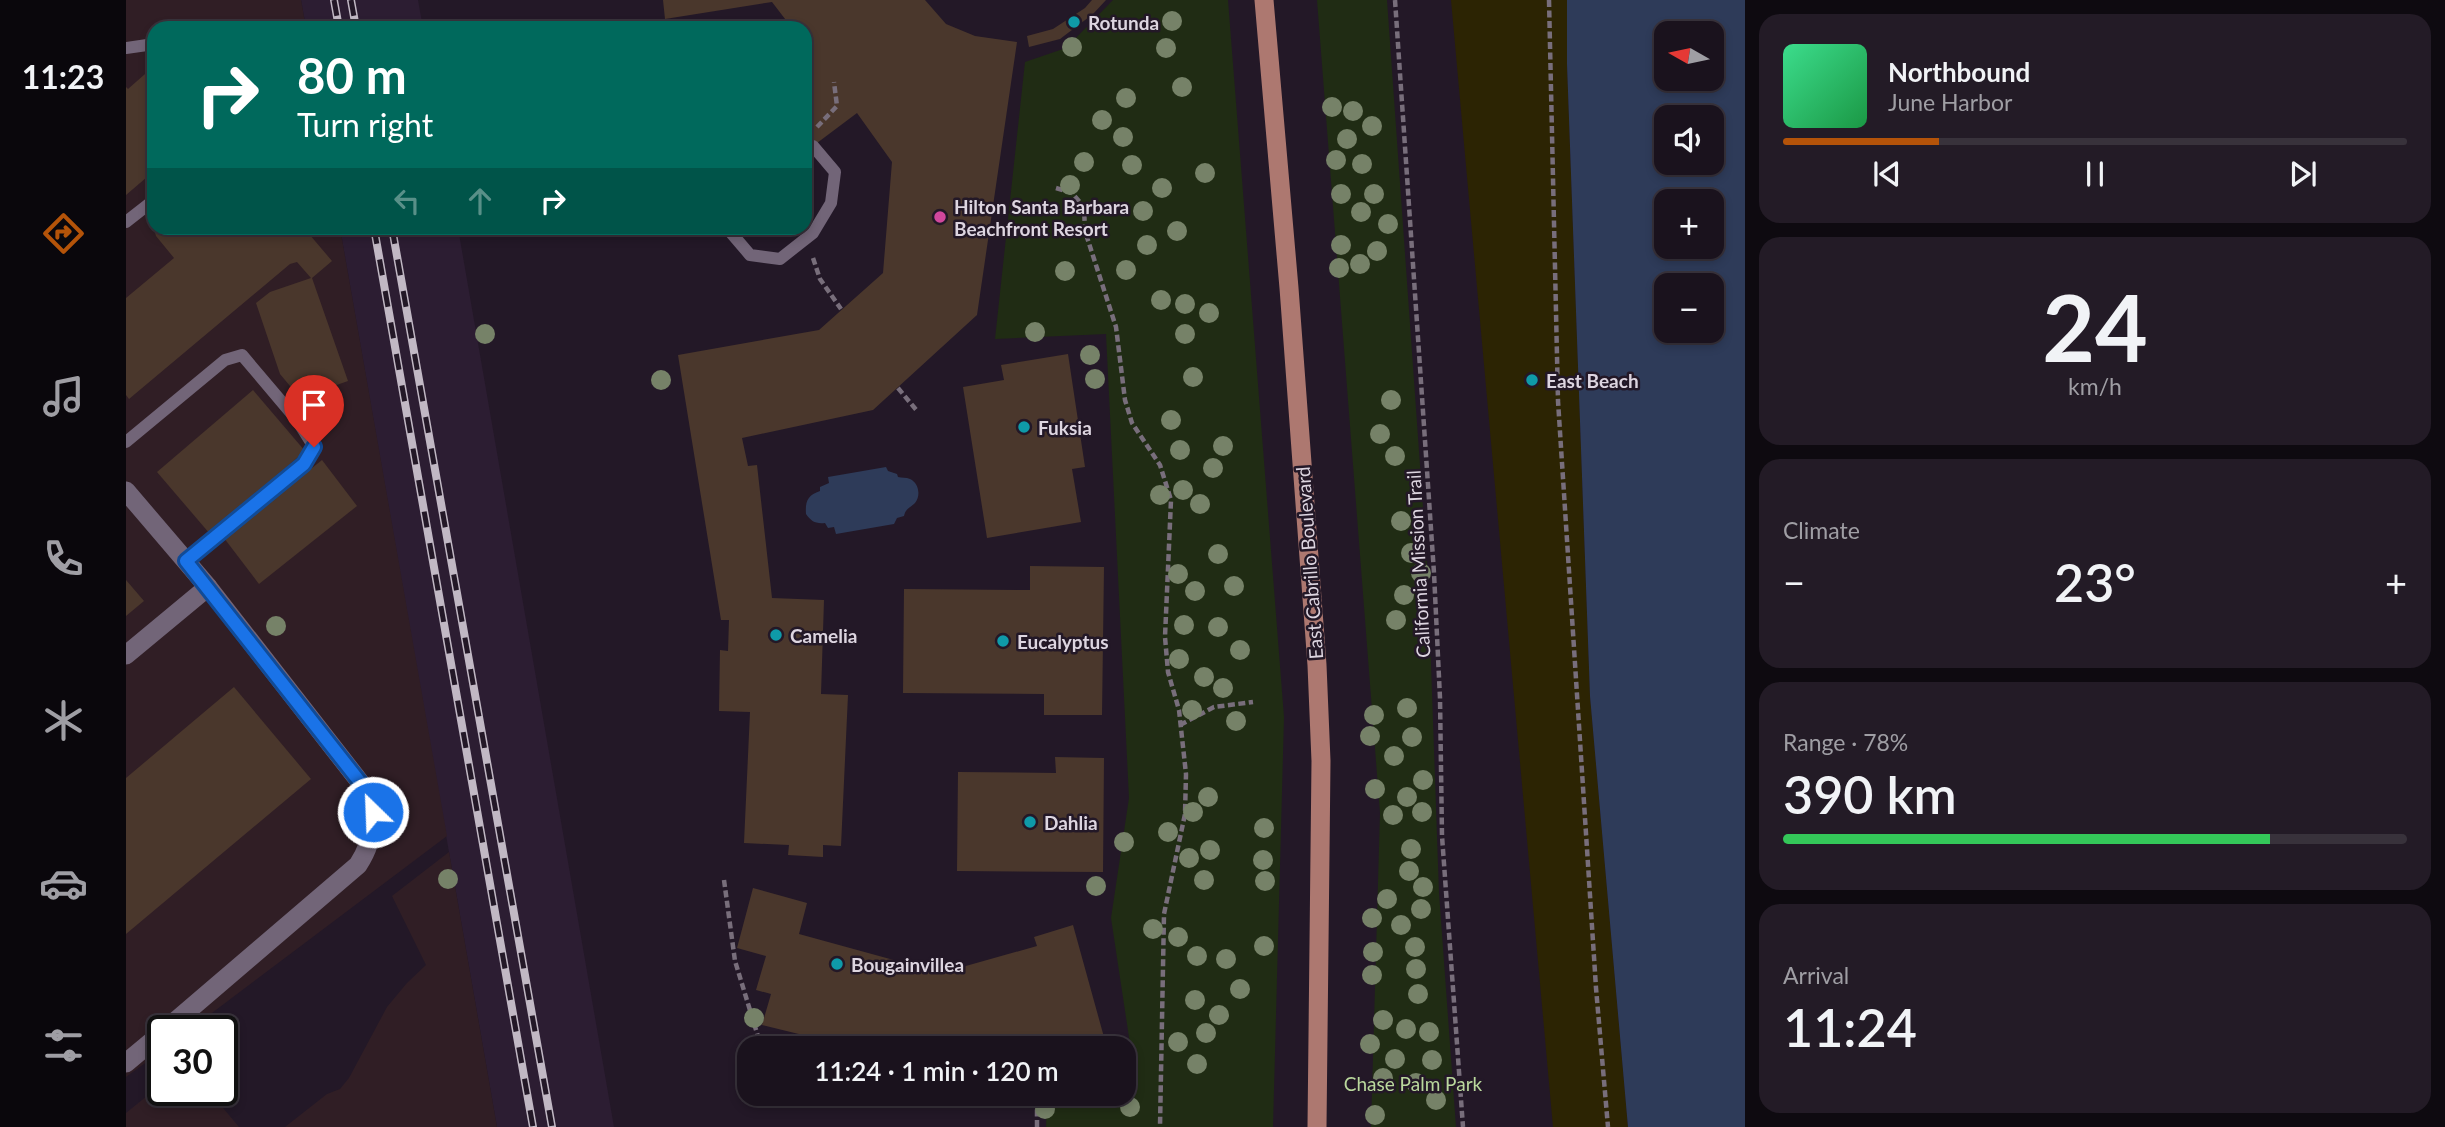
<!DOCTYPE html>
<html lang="en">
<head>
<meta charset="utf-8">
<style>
  :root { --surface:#1a121d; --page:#231b26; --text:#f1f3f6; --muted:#9f9ea4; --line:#38323b; --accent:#b45309 }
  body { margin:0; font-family:Lato,sans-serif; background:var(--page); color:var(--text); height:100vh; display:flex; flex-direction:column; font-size:26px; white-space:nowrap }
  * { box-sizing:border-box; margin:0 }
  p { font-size:23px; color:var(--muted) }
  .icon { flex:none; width:38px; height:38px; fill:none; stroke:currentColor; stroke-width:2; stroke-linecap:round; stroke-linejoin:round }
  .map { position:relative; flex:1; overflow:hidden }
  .side { display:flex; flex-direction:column; gap:14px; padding:14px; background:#0e0a10; width:700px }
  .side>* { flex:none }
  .hud { position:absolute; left:21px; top:21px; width:665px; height:214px; border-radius:21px; box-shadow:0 4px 10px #0003,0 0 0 2px var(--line); background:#00695c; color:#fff; overflow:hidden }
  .needle { width:46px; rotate:279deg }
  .fabs { position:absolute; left:1528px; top:21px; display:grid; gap:14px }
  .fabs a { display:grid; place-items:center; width:70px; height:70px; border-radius:14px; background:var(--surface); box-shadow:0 4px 10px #0003,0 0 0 2px var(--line); font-size:35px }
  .speed { position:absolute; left:21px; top:1015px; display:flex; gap:14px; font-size:35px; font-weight:700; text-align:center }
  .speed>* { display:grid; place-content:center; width:91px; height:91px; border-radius:50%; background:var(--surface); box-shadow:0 4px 10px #0003,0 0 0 2px var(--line); line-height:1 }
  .speed .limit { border:4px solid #111; border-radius:10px; background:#fff; color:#111 }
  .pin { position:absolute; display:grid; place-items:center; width:60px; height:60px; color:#fff; margin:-72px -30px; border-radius:50% 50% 50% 0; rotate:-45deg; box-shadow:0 0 7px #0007 }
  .pin .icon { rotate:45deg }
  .me { position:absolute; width:77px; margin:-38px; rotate:336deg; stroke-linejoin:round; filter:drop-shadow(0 0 5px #0008) }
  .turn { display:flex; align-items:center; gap:24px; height:147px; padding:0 35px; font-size:32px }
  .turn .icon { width:91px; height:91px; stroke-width:2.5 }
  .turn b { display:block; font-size:49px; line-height:60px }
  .lanes { display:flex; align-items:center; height:66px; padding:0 35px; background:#0003; justify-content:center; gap:35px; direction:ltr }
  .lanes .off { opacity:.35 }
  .big { font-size:52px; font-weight:600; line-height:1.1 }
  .side .card { flex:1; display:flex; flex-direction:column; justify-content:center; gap:10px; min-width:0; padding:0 24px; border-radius:21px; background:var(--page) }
  .side .dial { align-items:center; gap:0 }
  .dial b { font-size:91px; line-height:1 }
  .song { display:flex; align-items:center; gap:21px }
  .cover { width:84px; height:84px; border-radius:10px; background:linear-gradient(135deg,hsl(150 70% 55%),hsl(140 70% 35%)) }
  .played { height:7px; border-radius:4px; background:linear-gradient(90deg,var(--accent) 25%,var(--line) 25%) }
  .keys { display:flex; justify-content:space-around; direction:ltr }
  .heat { display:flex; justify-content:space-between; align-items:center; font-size:38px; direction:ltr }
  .charge { height:10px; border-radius:5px; background:linear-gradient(90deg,#34c759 78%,var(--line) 0) }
  .trip { position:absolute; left:611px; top:1036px; width:399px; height:70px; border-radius:21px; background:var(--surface); box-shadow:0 4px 10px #0003,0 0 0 2px var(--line); font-weight:600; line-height:70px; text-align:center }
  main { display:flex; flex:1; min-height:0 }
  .menu { display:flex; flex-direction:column; width:126px; justify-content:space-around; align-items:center; background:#0a070c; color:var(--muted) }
  .menu .icon { width:49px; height:49px }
  .menu .selected { color:var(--accent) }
  .menu b { font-size:32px; color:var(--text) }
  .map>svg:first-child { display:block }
</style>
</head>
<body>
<main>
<nav class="menu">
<b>11:23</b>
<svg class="icon selected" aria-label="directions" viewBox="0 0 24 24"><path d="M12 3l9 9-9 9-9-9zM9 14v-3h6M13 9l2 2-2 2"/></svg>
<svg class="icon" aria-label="music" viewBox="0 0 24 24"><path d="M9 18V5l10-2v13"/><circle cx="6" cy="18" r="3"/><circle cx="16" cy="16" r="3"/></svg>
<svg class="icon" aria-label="phone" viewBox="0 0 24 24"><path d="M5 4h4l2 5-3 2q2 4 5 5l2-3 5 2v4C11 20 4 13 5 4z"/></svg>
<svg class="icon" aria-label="climate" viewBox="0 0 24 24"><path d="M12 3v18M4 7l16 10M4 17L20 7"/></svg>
<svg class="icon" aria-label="car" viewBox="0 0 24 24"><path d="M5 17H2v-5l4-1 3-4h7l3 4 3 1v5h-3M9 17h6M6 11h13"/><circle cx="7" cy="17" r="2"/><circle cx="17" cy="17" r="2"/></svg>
<svg class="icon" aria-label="filters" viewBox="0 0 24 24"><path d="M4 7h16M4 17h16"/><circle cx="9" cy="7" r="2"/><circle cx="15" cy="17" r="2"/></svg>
</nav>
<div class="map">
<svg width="1619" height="1127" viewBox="0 0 1619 1127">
  <rect width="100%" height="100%" fill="#231827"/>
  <!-- built -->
  <g fill="#2c1d32">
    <path d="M 175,0 L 292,0 L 297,28 L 180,28 Z"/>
    <path d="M 214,228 L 332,228 L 488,1127 L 371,1127 Z"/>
  </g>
  <!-- industrial -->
  <g fill="#301e25">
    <path d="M 0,0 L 175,0 L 180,28 L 28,28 L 28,228 L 214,228 L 321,836 L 62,1031 L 37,1031 L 37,1050 L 0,1077 Z"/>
    <path d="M 323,852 L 371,1127 L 159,1127 L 201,1094 L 214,1089 L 223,1078 L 261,1007 L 281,983 L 300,965 L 266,896 Z"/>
    <path d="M 37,1083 L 37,1090 L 82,1090 L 113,1127 L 0,1127 L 0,1113 Z"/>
  </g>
  <!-- green -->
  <g fill="#202c14">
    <path d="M 987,0 L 1102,0 L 1158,717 L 1147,1127 L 920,1127 L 921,1094 L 998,1094 L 998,1060 L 1006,1057 L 985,918 L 1003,798 L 980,334 L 869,339 L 899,62 L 940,48 Z"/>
    <path d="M 1191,0 L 1261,0 L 1302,578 L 1313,893 L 1330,1127 L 1245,1127 L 1254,813 Z"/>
  </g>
  <!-- sand -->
  <path fill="#2c2403" d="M 1325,0 L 1441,0 L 1441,64 L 1464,696 L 1502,1127 L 1427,1127 Z"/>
  <!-- water -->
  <g fill="#2e3b59" fill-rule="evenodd">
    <path d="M 1441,0 L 1619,0 L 1619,1127 L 1502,1127 L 1464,696 L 1441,64 ZM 1540,33 L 1586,33 L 1586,79 L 1540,79 ZM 1540,117 L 1586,117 L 1586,163 L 1540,163 ZM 1540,201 L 1586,201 L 1586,247 L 1540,247 ZM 1540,285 L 1586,285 L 1586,331 L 1540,331 Z"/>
    <path d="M 760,467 L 762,471 L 771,474 L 772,477 C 776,478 780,477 784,479 C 793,483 795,496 789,503 C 783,509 780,508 778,516 L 771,518 L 768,524 L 710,534 L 708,527 L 702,528 L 699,523 C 689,524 685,521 680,514 C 679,501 682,495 694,491 L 694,487 L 703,483 L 702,477 Z"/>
  </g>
  <!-- building -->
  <g fill="#4a372c">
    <path d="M 537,0 L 799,0 L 820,24 L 849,36 L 891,42 L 851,315 L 747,410 L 616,438 L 622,466 L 631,465 L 646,598 L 698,600 L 695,694 L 722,695 L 715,846 L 697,845 L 697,857 L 662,855 L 663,845 L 618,843 L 624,712 L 593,711 L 594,650 L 602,651 L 603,620 L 595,620 L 552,355 L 693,330 L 757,273 L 766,162 L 731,113 L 679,152 L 679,53 L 684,50 L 679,44 L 679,28 L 666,28 L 646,2 L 539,19 Z"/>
    <path d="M 966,0 L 980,0 L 967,14 L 934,39 L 903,47 L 901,36 L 927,29 L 959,8 Z"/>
    <path d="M 27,67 L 28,171 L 0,195 L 0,87 L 2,89 Z"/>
    <path d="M 30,228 L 178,228 L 206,261 L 186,278 L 222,381 L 174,398 L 154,374 L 130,303 L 144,292 L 185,278 L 171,262 L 164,264 L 3,399 L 0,395 L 0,298 L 48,258 L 30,236 L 28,229 Z"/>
    <path d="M 942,354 L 959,467 L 946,469 L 955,522 L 861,538 L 837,387 L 878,380 L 875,365 Z"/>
    <path d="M 127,390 L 179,451 L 84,534 L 31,472 Z"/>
    <path d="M 196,460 L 231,506 L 133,584 L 98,538 Z"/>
    <path d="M 904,566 L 978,567 L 976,715 L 918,715 L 918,694 L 777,693 L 778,589 L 904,590 Z"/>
    <path d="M 0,580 L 18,601 L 0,616 Z"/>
    <path d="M 108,687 L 185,779 L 0,934 L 0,778 Z"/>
    <path d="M 929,757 L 978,758 L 977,872 L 831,871 L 832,772 L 930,773 Z"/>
    <path d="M 627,888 L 681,903 L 673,934 L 815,973 L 911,946 L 908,937 L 947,925 L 981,1048 L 937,1048 L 934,1039 L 900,1048 L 730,1048 L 636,1025 L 645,994 L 630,990 L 640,956 L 611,948 Z"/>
  </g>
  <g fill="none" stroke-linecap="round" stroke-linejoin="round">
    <!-- path -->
    <g stroke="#786e7b" stroke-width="4.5" stroke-dasharray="7 3.5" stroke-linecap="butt">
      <path d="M 1269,0 L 1308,573 L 1314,698 L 1316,836 L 1337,1127"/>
      <path d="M 1423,0 L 1432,401 L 1470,988 L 1482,1127"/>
      <path d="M 691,127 L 711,106 L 708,82"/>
      <path d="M 930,188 L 946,193 L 958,207 L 959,231 L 990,327 L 999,400 L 1006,423 L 1034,465 L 1045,500 L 1039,637 L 1042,672 L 1053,710 L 1060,774 L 1059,814 L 1038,914 L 1034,1127"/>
      <path d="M 687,258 L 694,279 L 715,309"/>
      <path d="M 772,388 L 792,412"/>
      <path d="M 1054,725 L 1088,707 L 1127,702"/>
      <path d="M 598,880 L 609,961 L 634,1043 L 662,1048"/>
      <path d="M 911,1127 L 911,1094"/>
    </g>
    <!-- service -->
    <g stroke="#726578" stroke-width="12">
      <path d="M 0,48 L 28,44"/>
      <path d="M 0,222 L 28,200"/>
      <path d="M 601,228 L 624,255 L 654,259 L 687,233 L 705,203 L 709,172 L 687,146"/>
      <path d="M 0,442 L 99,360 L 116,355 L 171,420 L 188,447 L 178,465 L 60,561"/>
    </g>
    <!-- minor -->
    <g stroke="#726578" stroke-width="19">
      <path d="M 0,491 L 82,587 L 237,786 C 251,814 249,839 232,865 L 38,1031"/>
      <path d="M 0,655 L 82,587"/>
      <path d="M 0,1063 L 37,1032"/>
    </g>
    <!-- primary -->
    <path stroke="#ad7870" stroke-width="19" d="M 1138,0 L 1163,288 L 1191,665 L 1195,761 L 1191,1127"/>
    <!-- rail casing -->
    <g stroke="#c1b8c4" stroke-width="8">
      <g id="rail">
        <path d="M 208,0 L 213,28"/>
        <path d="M 225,0 L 230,28"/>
        <path d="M 248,228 L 407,1127"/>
        <path d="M 266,228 L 426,1127"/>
      </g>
    </g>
    <!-- rail -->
    <use href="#rail" stroke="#231827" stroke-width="5" stroke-dasharray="16" stroke-linecap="butt"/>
  </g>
  <!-- trees -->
  <g fill="#768268">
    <circle cx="1046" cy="21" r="10"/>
    <circle cx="946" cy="47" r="10"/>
    <circle cx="1040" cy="48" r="10"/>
    <circle cx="1056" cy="87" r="10"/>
    <circle cx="1000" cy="98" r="10"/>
    <circle cx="1206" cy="107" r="10"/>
    <circle cx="1227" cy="111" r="10"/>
    <circle cx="976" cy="120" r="10"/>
    <circle cx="1246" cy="126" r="10"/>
    <circle cx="997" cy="137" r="10"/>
    <circle cx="1221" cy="139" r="10"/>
    <circle cx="1210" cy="160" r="10"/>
    <circle cx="958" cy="162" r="10"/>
    <circle cx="1236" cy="164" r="10"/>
    <circle cx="1006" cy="165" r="10"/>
    <circle cx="1079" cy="173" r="10"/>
    <circle cx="944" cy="185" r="10"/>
    <circle cx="1036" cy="188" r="10"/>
    <circle cx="1215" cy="194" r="10"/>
    <circle cx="1248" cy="194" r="10"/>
    <circle cx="1017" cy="211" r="10"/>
    <circle cx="1235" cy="212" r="10"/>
    <circle cx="1262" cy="224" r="10"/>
    <circle cx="1051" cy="231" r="10"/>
    <circle cx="1021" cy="245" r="10"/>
    <circle cx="1215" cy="245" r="10"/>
    <circle cx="1251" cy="251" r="10"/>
    <circle cx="1234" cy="264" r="10"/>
    <circle cx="1213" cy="268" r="10"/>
    <circle cx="1000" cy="270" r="10"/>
    <circle cx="939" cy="271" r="10"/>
    <circle cx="1035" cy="300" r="10"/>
    <circle cx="1059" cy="304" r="10"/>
    <circle cx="1083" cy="313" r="10"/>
    <circle cx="909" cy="332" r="10"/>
    <circle cx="359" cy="334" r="10"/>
    <circle cx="1059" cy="334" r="10"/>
    <circle cx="964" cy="355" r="10"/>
    <circle cx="1067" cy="377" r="10"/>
    <circle cx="969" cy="379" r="10"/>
    <circle cx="535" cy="380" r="10"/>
    <circle cx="1265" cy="400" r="10"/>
    <circle cx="1045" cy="420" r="10"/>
    <circle cx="1254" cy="434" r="10"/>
    <circle cx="1097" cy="446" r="10"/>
    <circle cx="1054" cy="450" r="10"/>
    <circle cx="1269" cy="456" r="10"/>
    <circle cx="1087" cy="468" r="10"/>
    <circle cx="1057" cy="490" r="10"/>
    <circle cx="1034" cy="495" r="10"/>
    <circle cx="1074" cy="504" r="10"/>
    <circle cx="1275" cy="521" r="10"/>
    <circle cx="1285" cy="553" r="10"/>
    <circle cx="1092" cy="554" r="10"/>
    <circle cx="1295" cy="573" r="10"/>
    <circle cx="1052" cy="574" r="10"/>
    <circle cx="1108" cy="586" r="10"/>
    <circle cx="1069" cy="591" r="10"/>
    <circle cx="1278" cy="595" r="10"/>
    <circle cx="1270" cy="620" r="10"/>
    <circle cx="1058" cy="625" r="10"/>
    <circle cx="150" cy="626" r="10"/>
    <circle cx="1092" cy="627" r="10"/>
    <circle cx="1114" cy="650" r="10"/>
    <circle cx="1053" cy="659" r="10"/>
    <circle cx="1078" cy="677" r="10"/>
    <circle cx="1097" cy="688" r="10"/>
    <circle cx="1281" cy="708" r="10"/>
    <circle cx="1066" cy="710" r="10"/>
    <circle cx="1248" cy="715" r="10"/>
    <circle cx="1110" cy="721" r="10"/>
    <circle cx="1244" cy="736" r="10"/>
    <circle cx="1286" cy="737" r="10"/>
    <circle cx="1268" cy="756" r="10"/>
    <circle cx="1297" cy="780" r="10"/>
    <circle cx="1249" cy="789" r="10"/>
    <circle cx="1082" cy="797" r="10"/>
    <circle cx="1281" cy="797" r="10"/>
    <circle cx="1067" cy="812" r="10"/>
    <circle cx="1296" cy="812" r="10"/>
    <circle cx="1267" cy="815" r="10"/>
    <circle cx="1138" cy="828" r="10"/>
    <circle cx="1042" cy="832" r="10"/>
    <circle cx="998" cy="842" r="10"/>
    <circle cx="1285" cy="849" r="10"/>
    <circle cx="1084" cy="850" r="10"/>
    <circle cx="1063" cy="858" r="10"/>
    <circle cx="1137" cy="860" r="10"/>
    <circle cx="1283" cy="871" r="10"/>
    <circle cx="322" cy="879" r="10"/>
    <circle cx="1078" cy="880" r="10"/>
    <circle cx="1139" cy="881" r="10"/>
    <circle cx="970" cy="886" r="10"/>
    <circle cx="1297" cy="887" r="10"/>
    <circle cx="1261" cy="899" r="10"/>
    <circle cx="1295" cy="909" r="10"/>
    <circle cx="1246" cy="918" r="10"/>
    <circle cx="1275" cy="925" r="10"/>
    <circle cx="1027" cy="929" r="10"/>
    <circle cx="1052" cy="937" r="10"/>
    <circle cx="1138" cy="946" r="10"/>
    <circle cx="1289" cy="947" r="10"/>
    <circle cx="1247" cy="952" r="10"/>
    <circle cx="1071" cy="956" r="10"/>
    <circle cx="1100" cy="959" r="10"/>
    <circle cx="1290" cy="969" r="10"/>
    <circle cx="1246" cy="975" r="10"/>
    <circle cx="1114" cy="989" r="10"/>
    <circle cx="1292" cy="994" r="10"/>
    <circle cx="1069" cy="1000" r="10"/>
    <circle cx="1093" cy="1015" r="10"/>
    <circle cx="628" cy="1018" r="10"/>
    <circle cx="1257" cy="1020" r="10"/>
    <circle cx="1280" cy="1029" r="10"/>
    <circle cx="1303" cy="1032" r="10"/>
    <circle cx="1080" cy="1033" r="10"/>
    <circle cx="1052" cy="1042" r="10"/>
    <circle cx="1244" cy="1044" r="10"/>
    <circle cx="1269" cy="1059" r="10"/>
    <circle cx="1306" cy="1060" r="10"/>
    <circle cx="1071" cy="1064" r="10"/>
    <circle cx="1257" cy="1078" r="10"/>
    <circle cx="1290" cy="1083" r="10"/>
    <circle cx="1310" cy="1100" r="10"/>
    <circle cx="1004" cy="1107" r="10"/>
    <circle cx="919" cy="1109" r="10"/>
    <circle cx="1249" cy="1115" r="10"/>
  </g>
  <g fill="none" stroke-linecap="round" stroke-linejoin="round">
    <!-- route casing -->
    <g stroke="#114b97" stroke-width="18">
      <path id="route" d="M 188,447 L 178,464 L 60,561 L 237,786 L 247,812"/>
    </g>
    <!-- route -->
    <use href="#route" stroke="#1a73e8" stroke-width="12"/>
  </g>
  <!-- markers -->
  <g fill="#0f9aa8" stroke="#231827" stroke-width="2.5">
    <circle cx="948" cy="22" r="7"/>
    <circle cx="1406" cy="380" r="7"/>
    <circle cx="898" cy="427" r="7"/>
    <circle cx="650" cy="635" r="7"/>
    <circle cx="877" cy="641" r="7"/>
    <circle cx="904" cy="822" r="7"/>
    <circle cx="711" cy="964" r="7"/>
  </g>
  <circle fill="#d1479c" stroke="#231827" stroke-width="2.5" cx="814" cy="217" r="7"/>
  <g text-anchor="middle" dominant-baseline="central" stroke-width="5" stroke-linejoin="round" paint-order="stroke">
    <!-- poi labels -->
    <g font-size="19" font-weight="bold" fill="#ddd5e0" stroke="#231827" text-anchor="start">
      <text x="962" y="22">Rotunda</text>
      <text x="828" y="206">Hilton Santa Barbara<tspan x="828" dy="22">Beachfront Resort</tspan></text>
      <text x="1420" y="380">East Beach</text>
      <text x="912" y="427">Fuksia</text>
      <text x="664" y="635">Camelia</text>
      <text x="891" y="641">Eucalyptus</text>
      <text x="918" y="822">Dahlia</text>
      <text x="725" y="964">Bougainvillea</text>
    </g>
    <!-- street labels -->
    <g font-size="19" fill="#ddd5e0" stroke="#231827">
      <text transform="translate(1183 563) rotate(-94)">East Cabrillo Boulevard</text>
      <text transform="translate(1292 564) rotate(-93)">California Mission Trail</text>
    </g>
    <!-- park labels -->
    <g font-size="19" fill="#bad89d" stroke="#231827">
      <text x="1287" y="1083">Chase Palm Park</text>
    </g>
  </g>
</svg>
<div class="fabs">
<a><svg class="needle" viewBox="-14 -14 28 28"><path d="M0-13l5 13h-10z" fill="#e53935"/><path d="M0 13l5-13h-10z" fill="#9f9ea4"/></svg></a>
<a><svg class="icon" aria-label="sound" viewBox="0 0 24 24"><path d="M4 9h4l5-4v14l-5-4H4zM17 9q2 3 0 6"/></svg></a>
<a>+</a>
<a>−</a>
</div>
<div class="speed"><div class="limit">30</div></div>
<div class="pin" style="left:188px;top:447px;background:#d93025"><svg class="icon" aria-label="arrive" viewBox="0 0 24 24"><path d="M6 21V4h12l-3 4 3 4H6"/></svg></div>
<svg class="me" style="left:247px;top:812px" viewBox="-20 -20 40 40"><circle r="17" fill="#1a73e8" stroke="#fff" stroke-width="3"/><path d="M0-11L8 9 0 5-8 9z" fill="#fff"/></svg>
<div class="trip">11:24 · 1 min · 120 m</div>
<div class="hud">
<div class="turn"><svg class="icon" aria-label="right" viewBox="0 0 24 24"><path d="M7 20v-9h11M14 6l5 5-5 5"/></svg><div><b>80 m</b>Turn right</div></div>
<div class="lanes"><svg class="icon off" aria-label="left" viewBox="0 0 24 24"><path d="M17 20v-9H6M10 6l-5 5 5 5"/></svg><svg class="icon off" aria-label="ahead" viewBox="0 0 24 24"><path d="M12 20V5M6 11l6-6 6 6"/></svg><svg class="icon" aria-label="right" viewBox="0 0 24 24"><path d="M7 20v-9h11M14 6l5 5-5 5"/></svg></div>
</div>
</div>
<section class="side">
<div class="card">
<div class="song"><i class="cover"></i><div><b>Northbound</b><p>June Harbor</p></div></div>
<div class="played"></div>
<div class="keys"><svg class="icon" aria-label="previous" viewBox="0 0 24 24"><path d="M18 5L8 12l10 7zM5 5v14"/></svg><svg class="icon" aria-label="pause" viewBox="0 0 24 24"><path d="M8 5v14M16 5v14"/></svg><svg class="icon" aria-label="next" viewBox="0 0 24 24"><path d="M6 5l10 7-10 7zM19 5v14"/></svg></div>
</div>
<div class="card dial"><b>24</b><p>km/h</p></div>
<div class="card"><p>Climate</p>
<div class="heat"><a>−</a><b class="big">23°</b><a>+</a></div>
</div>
<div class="card"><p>Range · 78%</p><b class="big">390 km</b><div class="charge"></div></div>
<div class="card"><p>Arrival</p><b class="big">11:24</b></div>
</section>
</main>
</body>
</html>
